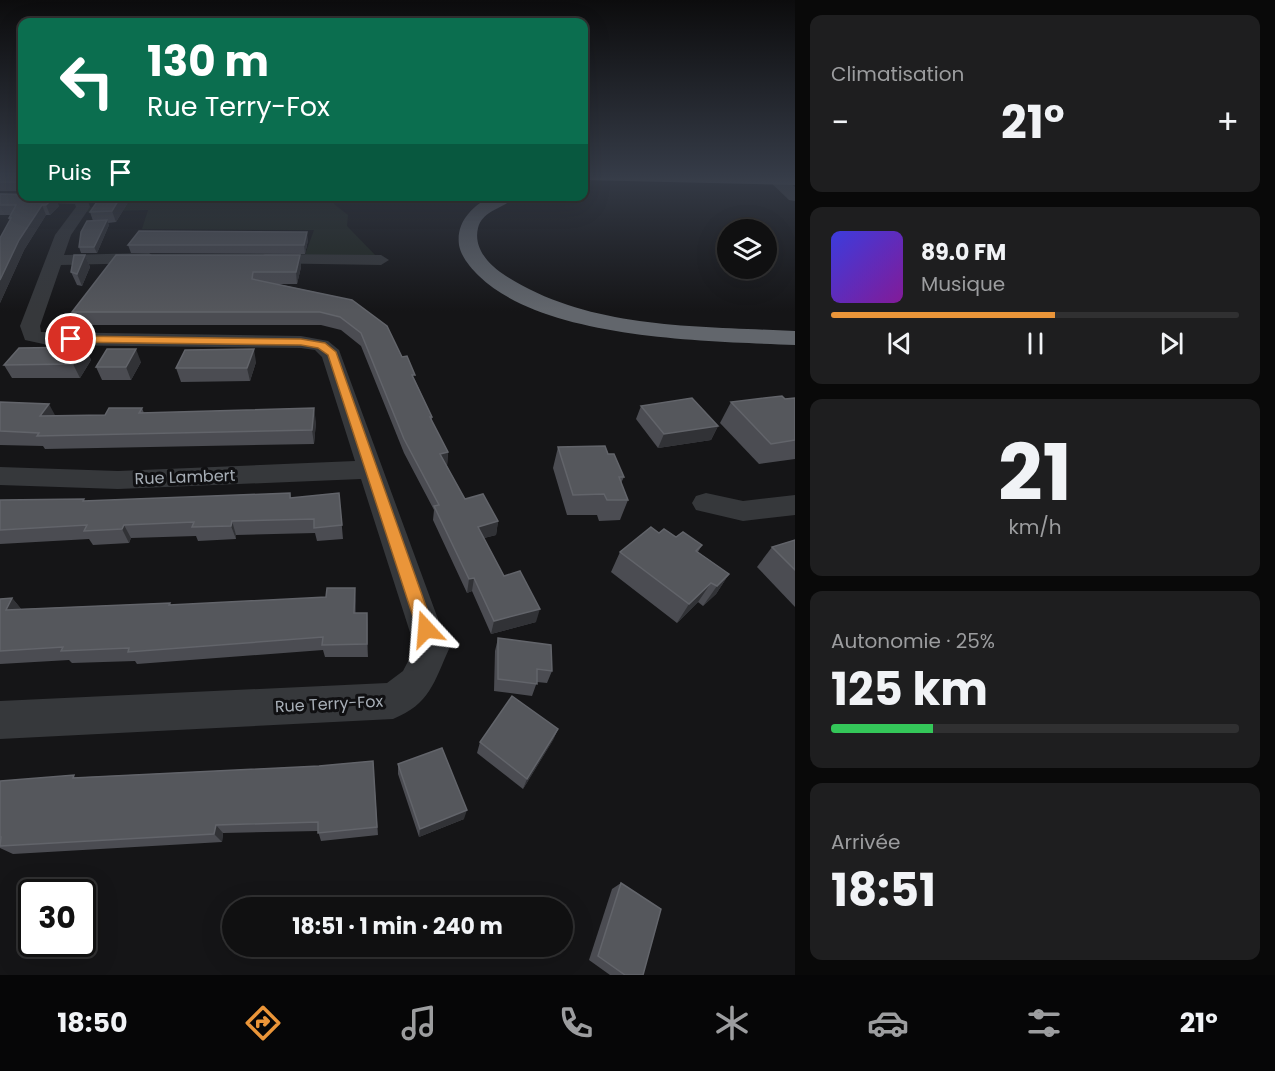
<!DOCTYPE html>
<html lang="fr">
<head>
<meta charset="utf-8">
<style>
  :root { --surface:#101011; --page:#1e1e1f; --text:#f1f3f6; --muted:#9c9d9f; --line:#303031; --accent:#ea9539 }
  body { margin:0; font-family:Poppins,sans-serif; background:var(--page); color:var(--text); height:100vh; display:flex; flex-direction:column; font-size:22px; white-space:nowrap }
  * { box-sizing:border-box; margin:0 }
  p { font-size:20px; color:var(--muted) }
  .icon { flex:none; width:33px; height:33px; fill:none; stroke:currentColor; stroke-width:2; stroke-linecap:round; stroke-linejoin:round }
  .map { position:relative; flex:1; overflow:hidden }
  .panel { display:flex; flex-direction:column; gap:15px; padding:15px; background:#090909; width:480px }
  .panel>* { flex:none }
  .guide { position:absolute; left:18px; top:18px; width:570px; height:183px; border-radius:12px; box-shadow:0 6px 24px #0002,0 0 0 2px var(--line); background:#0b6e4f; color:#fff; overflow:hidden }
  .buttons { position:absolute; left:717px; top:219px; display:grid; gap:12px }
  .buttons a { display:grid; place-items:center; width:60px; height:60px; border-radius:50%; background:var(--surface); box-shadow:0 6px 24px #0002,0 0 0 2px var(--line); font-size:30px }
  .speed { position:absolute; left:18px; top:879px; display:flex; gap:12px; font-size:30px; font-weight:700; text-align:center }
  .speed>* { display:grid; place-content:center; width:78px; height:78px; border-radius:50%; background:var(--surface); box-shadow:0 6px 24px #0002,0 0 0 2px var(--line); line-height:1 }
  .speed .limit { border:3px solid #111; border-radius:9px; background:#fff; color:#111 }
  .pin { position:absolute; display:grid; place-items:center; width:51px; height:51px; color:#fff; margin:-26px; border:3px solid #fff; border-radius:50%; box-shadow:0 2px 6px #0007 }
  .me { position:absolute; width:66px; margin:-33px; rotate:341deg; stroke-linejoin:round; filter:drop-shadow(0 0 4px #0008) }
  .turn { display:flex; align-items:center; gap:21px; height:126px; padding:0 30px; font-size:27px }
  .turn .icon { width:78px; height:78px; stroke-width:2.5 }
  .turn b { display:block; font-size:42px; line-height:51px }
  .then { display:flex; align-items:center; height:57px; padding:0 30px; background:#0003; gap:12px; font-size:22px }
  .big { font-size:45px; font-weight:700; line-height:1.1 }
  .panel .tile { flex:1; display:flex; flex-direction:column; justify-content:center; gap:9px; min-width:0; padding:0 21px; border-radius:12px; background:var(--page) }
  .panel .dial { align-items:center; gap:0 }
  .dial b { font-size:78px; line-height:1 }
  .song { display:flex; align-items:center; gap:18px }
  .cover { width:72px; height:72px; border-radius:9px; background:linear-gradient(135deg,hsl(240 70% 55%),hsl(290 70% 35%)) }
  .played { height:6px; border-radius:3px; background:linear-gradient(90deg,var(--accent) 55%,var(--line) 55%) }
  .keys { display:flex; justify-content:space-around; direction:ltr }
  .heat { display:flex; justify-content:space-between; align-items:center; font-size:33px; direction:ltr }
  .charge { height:9px; border-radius:4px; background:linear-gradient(90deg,#34c759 25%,var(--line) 0) }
  .trip { position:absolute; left:222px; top:897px; width:351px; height:60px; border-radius:30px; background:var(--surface); box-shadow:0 6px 24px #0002,0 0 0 2px var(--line); font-weight:700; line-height:60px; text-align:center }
  .dock { display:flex; height:96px; justify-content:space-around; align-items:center; background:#060607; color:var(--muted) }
  .dock .icon { width:42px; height:42px }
  .dock .current { color:var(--accent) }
  .dock b { font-size:27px; color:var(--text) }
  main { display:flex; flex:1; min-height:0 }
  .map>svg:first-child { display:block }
</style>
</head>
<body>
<main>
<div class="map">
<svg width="795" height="975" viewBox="0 0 795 975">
  <rect width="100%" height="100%" fill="#151517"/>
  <!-- green -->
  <path fill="#1f261f" d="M 153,197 L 334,197 L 334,204 L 348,215 L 347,226 L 379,259 L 303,260 L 314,230 L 142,229 L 148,210 L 84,212 L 90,207 L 153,201 Z"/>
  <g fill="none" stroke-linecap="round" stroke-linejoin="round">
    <!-- street -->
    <g fill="#36383b" fill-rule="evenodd">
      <path d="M 0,193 L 22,193 L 22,196 L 87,198 L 90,207 L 71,235 L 64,255 L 149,253 L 157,258 L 149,263 L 61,265 L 40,326 L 41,332 L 301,336 L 328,341 L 339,350 L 449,649 C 434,682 430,704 393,719 L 0,739 L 0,701 L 387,683 L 403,671 L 415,648 L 361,479 L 118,489 L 0,485 L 0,467 L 118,471 L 355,461 L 322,357 L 315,350 L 301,348 L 48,345 L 25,340 L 20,326 L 55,235 L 76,207 L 75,204 L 0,201 Z"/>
      <path d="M 265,254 L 381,255 L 389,260 L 381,265 L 259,263 L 257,259 Z"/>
      <path d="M 706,493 L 743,501 L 795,495 L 795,515 L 743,521 L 696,510 L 692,503 L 696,496 Z"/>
    </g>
    <!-- secondary -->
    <path fill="#44474b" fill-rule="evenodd" d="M 763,175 L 780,175 L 795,187 L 795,201 L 789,200 Z"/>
    <!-- highway -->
    <g fill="#62666c" fill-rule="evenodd">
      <path d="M 584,175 L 795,175 L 795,185 L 584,180 Z"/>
      <path d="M 492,196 L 515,196 C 505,209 483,209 478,228 C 473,249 490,266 506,276 C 590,330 699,326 795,331 L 795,345 C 707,341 545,340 479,276 C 471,268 461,257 459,245 C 456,222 472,206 492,196 Z"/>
    </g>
  </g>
  <!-- wall -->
  <g fill="#4b4c52">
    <rect x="0" y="175" width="22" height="16"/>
    <path d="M 0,194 L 59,206 L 50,215 L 46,215 L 24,250 L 0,303 L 0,238 L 10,220 L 9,218 L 11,215 L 0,215 Z"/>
    <path d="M 101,196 L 129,196 L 130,199 L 116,222 L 108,223 L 109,225 L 97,253 L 81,253 L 79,247 L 93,221 L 90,212 Z"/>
    <path d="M 308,240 L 305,254 L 131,253 L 128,245 Z"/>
    <path d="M 85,255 L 90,267 L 82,286 L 77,285 L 71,272 Z"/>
    <path d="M 300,255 L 301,267 L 297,284 L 278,284 L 352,300 L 402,357 L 415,380 L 432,417 L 432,422 L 448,452 L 447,466 L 465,499 L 498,521 L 496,535 L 484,538 L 504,576 L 536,622 L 491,634 L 472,591 L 467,593 L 433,520 L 434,510 L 404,453 L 361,346 L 341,330 L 321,325 L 78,325 L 72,312 Z"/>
    <path d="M 85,347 L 91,360 L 80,378 L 12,378 L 4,365 Z"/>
    <path d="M 141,362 L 131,380 L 102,380 L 96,367 Z"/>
    <path d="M 256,362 L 250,381 L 181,382 L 176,368 Z"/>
    <path d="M 795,398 L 795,459 L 759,464 L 720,423 L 731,402 Z"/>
    <path d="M 0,402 L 55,416 L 105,415 L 142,408 L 144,413 L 316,422 L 314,444 L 45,449 L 43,446 L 0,445 Z"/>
    <path d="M 641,406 L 718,426 L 711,440 L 658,448 L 636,419 Z"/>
    <path d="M 558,447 L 608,454 L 624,477 L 621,483 L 628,500 L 620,520 L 599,521 L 597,515 L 567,515 L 553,468 Z"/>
    <path d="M 290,493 L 291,498 L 339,493 L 343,539 L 317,541 L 315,533 L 236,535 L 236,539 L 198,541 L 196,536 L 131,538 L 129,543 L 93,545 L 89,539 L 0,544 L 0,500 L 85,501 Z"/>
    <path d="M 659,533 L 702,545 L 698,552 L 729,574 L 716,594 L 703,606 L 698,602 L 677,623 L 611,572 L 620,552 Z"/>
    <path d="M 795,540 L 795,607 L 757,567 L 772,547 Z"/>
    <path d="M 12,598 L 21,609 L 170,603 L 171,605 L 356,601 L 356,613 L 367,613 L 368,657 L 325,657 L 323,650 L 137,664 L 135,661 L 72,663 L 69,660 L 0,664 L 0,599 Z"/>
    <path d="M 498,638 L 552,671 L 547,683 L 537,682 L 532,696 L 494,691 L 495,651 Z"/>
    <path d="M 558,729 L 553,740 L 523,789 L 477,753 L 480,742 Z"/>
    <path d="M 373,761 L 378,835 L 321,841 L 318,831 L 223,833 L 222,842 L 13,854 L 0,848 L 0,781 L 319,766 Z"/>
    <path d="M 398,764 L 464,819 L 419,837 L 398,774 Z"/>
    <path d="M 621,883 L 643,975 L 610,975 L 589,960 L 612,889 Z"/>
  </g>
  <!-- shaded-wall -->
  <g fill="#313236">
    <path d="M 55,196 L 59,206 L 50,215 L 46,205 Z"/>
    <path d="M 121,196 L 129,196 L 130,199 L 116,222 L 112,211 Z"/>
    <path d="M 42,205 L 46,215 L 24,250 L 0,303 L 0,280 L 19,240 Z"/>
    <path d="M 107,220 L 109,225 L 97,253 L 94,247 Z"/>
    <path d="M 307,232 L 308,240 L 305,254 L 304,245 Z"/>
    <path d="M 85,255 L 90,267 L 82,286 L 77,274 Z"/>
    <path d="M 300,255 L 301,267 L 297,284 L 296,272 Z"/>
    <path d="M 85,347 L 91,360 L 80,378 L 73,364 Z"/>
    <path d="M 136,349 L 141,362 L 131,380 L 126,367 Z"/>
    <path d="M 254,349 L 256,362 L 250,381 L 247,368 Z"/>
    <path d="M 49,404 L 56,417 L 40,416 Z"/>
    <path d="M 314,408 L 316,422 L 314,444 L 312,430 Z"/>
    <path d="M 718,426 L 711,440 L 658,448 L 664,434 Z"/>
    <path d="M 448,452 L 447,466 L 440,454 Z"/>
    <path d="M 232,521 L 236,535 L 236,539 L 231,526 Z"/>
    <path d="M 498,521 L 496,535 L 476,540 L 478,527 Z"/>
    <path d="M 124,525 L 131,538 L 129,543 L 122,529 Z"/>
    <path d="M 729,574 L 716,594 L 703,606 L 717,586 Z"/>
    <path d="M 474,578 L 472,591 L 467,593 L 469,579 Z"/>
    <path d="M 711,583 L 698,602 L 677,623 L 689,604 Z"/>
    <path d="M 355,588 L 356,601 L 356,626 L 354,613 Z"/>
    <path d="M 12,598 L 23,611 L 6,610 Z"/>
    <path d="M 540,609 L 536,622 L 491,634 L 494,621 Z"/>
    <path d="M 367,613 L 368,626 L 368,657 L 367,644 Z"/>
    <path d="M 558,729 L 553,740 L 523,789 L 527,779 Z"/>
    <path d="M 467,810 L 464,819 L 419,837 L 420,829 Z"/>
    <path d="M 216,825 L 223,833 L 222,842 L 214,834 Z"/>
  </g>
  <!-- building -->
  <g fill="#55575c" stroke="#62646a" stroke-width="1.5">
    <path d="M 0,175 L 22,175 L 22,185 L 20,185 L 18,182 L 0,182 Z"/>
    <path d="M 0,194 L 22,195 L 22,196 L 55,196 L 46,205 L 42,205 L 19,240 L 0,280 L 0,238 L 11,218 L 9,218 L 16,205 L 0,205 Z"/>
    <path d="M 101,196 L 121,196 L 112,211 L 90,212 Z"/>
    <path d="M 107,220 L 94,247 L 79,247 L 81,232 L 87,221 Z"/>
    <path d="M 139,231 L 307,232 L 304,245 L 128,245 Z"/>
    <path d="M 74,255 L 85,255 L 77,274 L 71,272 Z"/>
    <path d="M 116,255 L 300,255 L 296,272 L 253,272 L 252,279 L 352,300 L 387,326 L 402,357 L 407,356 L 415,375 L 412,375 L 432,417 L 430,417 L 448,452 L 440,454 L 465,499 L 483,494 L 498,521 L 478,527 L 504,576 L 520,571 L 540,609 L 494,621 L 474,578 L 469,579 L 434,506 L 439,505 L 404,439 L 361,333 L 340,317 L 320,312 L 72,312 Z"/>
    <path d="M 85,347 L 73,364 L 4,365 L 19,348 Z"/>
    <path d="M 107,349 L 136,349 L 126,367 L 96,367 Z"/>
    <path d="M 254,349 L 247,368 L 176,368 L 185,350 Z"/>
    <path d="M 782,396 L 785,399 L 795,398 L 795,440 L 771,444 L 731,402 Z"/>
    <path d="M 692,398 L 718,426 L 664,434 L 641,406 Z"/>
    <path d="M 0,402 L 49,404 L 40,416 L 105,415 L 109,408 L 142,408 L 139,413 L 314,408 L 312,430 L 37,436 L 39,433 L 0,431 Z"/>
    <path d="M 605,446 L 608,454 L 614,454 L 624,477 L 619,477 L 628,500 L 607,500 L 604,494 L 573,495 L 558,447 Z"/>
    <path d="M 290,493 L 290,498 L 339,493 L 342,525 L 314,528 L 314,519 L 232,521 L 231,526 L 192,527 L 194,522 L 124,525 L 122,529 L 84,531 L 87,525 L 0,530 L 0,500 L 84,499 L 83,501 Z"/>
    <path d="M 651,527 L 659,533 L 664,529 L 676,537 L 683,532 L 702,545 L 696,551 L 729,574 L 717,586 L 711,583 L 689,604 L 620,552 Z"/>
    <path d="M 795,540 L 795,570 L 772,547 Z"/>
    <path d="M 327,588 L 355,588 L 354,613 L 367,613 L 367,644 L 322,645 L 323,637 L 128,652 L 129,648 L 61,651 L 63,647 L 0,651 L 0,599 L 12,598 L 6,610 L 170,603 L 169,605 L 326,597 Z"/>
    <path d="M 498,638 L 551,645 L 552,671 L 537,669 L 537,684 L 498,679 Z"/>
    <path d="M 512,696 L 558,729 L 527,779 L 480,742 Z"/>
    <path d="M 442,748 L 467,810 L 420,829 L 398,764 Z"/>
    <path d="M 373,761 L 377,827 L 318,833 L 318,822 L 216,825 L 214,834 L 0,846 L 1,837 L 0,837 L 0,781 L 74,775 L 73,778 L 319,766 Z"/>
    <path d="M 621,883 L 661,909 L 643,975 L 625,975 L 598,956 Z"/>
  </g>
  <!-- sky -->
  <linearGradient id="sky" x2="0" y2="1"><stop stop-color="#0c0c0d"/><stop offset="0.56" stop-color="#353b47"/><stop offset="1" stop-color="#353b47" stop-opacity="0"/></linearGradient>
  <rect width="795" height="311" fill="url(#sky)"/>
  <!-- route -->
  <path fill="#ea9539" stroke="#986125" stroke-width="1.5" d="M 71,336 L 301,339 L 325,343 L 336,352 L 434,629 L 432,634 L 426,637 L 420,634 L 417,629 L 328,355 L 318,348 L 301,345 L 67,342 L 67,337 Z"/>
  <g text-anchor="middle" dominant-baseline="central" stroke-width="6" stroke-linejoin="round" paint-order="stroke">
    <!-- street labels -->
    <g font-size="16" fill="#a7aeb6" stroke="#101012">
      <text transform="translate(185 477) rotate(-2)">Rue Lambert</text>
      <text transform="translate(329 704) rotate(-3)">Rue Terry-Fox</text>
    </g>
  </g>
</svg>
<div class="buttons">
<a><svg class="icon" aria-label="layers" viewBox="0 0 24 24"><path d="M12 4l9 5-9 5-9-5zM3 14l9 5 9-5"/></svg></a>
</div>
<div class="speed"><div class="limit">30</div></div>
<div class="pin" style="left:71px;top:339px;background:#d93025"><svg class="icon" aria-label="arrive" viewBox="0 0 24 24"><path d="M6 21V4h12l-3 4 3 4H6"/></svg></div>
<svg class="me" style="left:426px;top:629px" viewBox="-20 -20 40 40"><path d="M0-17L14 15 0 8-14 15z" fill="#ea9539" stroke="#fff" stroke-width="4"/></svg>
<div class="trip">18:51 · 1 min · 240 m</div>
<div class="guide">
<div class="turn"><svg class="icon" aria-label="left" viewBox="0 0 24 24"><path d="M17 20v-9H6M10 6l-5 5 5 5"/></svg><div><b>130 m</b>Rue Terry-Fox</div></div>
<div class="then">Puis<svg class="icon" aria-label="arrive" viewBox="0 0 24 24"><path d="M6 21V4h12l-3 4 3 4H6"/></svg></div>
</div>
</div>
<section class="panel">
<div class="tile"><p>Climatisation</p>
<div class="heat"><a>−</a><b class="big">21°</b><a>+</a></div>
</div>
<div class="tile">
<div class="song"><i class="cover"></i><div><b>89.0 FM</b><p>Musique</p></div></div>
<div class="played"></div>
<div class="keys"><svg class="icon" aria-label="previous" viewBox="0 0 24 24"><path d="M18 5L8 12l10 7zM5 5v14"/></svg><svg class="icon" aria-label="pause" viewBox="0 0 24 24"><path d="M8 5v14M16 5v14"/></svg><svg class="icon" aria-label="next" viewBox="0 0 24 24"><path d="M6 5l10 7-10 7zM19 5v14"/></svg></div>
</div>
<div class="tile dial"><b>21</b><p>km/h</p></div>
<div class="tile"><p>Autonomie · 25%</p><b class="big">125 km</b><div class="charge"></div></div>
<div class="tile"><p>Arrivée</p><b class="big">18:51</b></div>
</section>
</main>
<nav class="dock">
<b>18:50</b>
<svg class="icon current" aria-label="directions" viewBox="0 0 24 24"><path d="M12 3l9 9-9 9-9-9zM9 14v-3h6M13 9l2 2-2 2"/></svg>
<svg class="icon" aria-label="music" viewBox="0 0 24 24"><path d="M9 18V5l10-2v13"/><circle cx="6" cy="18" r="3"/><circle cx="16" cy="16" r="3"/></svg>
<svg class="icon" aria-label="phone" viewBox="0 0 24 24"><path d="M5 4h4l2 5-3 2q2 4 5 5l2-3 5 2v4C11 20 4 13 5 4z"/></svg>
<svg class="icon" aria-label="climate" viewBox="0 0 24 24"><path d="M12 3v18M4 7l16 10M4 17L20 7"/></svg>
<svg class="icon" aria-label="car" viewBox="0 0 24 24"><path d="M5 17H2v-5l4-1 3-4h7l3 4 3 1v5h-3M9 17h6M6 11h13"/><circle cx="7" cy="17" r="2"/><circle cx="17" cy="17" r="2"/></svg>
<svg class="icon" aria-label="filters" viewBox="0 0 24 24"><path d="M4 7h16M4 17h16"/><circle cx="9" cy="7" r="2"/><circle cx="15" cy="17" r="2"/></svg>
<b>21°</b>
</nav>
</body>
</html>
